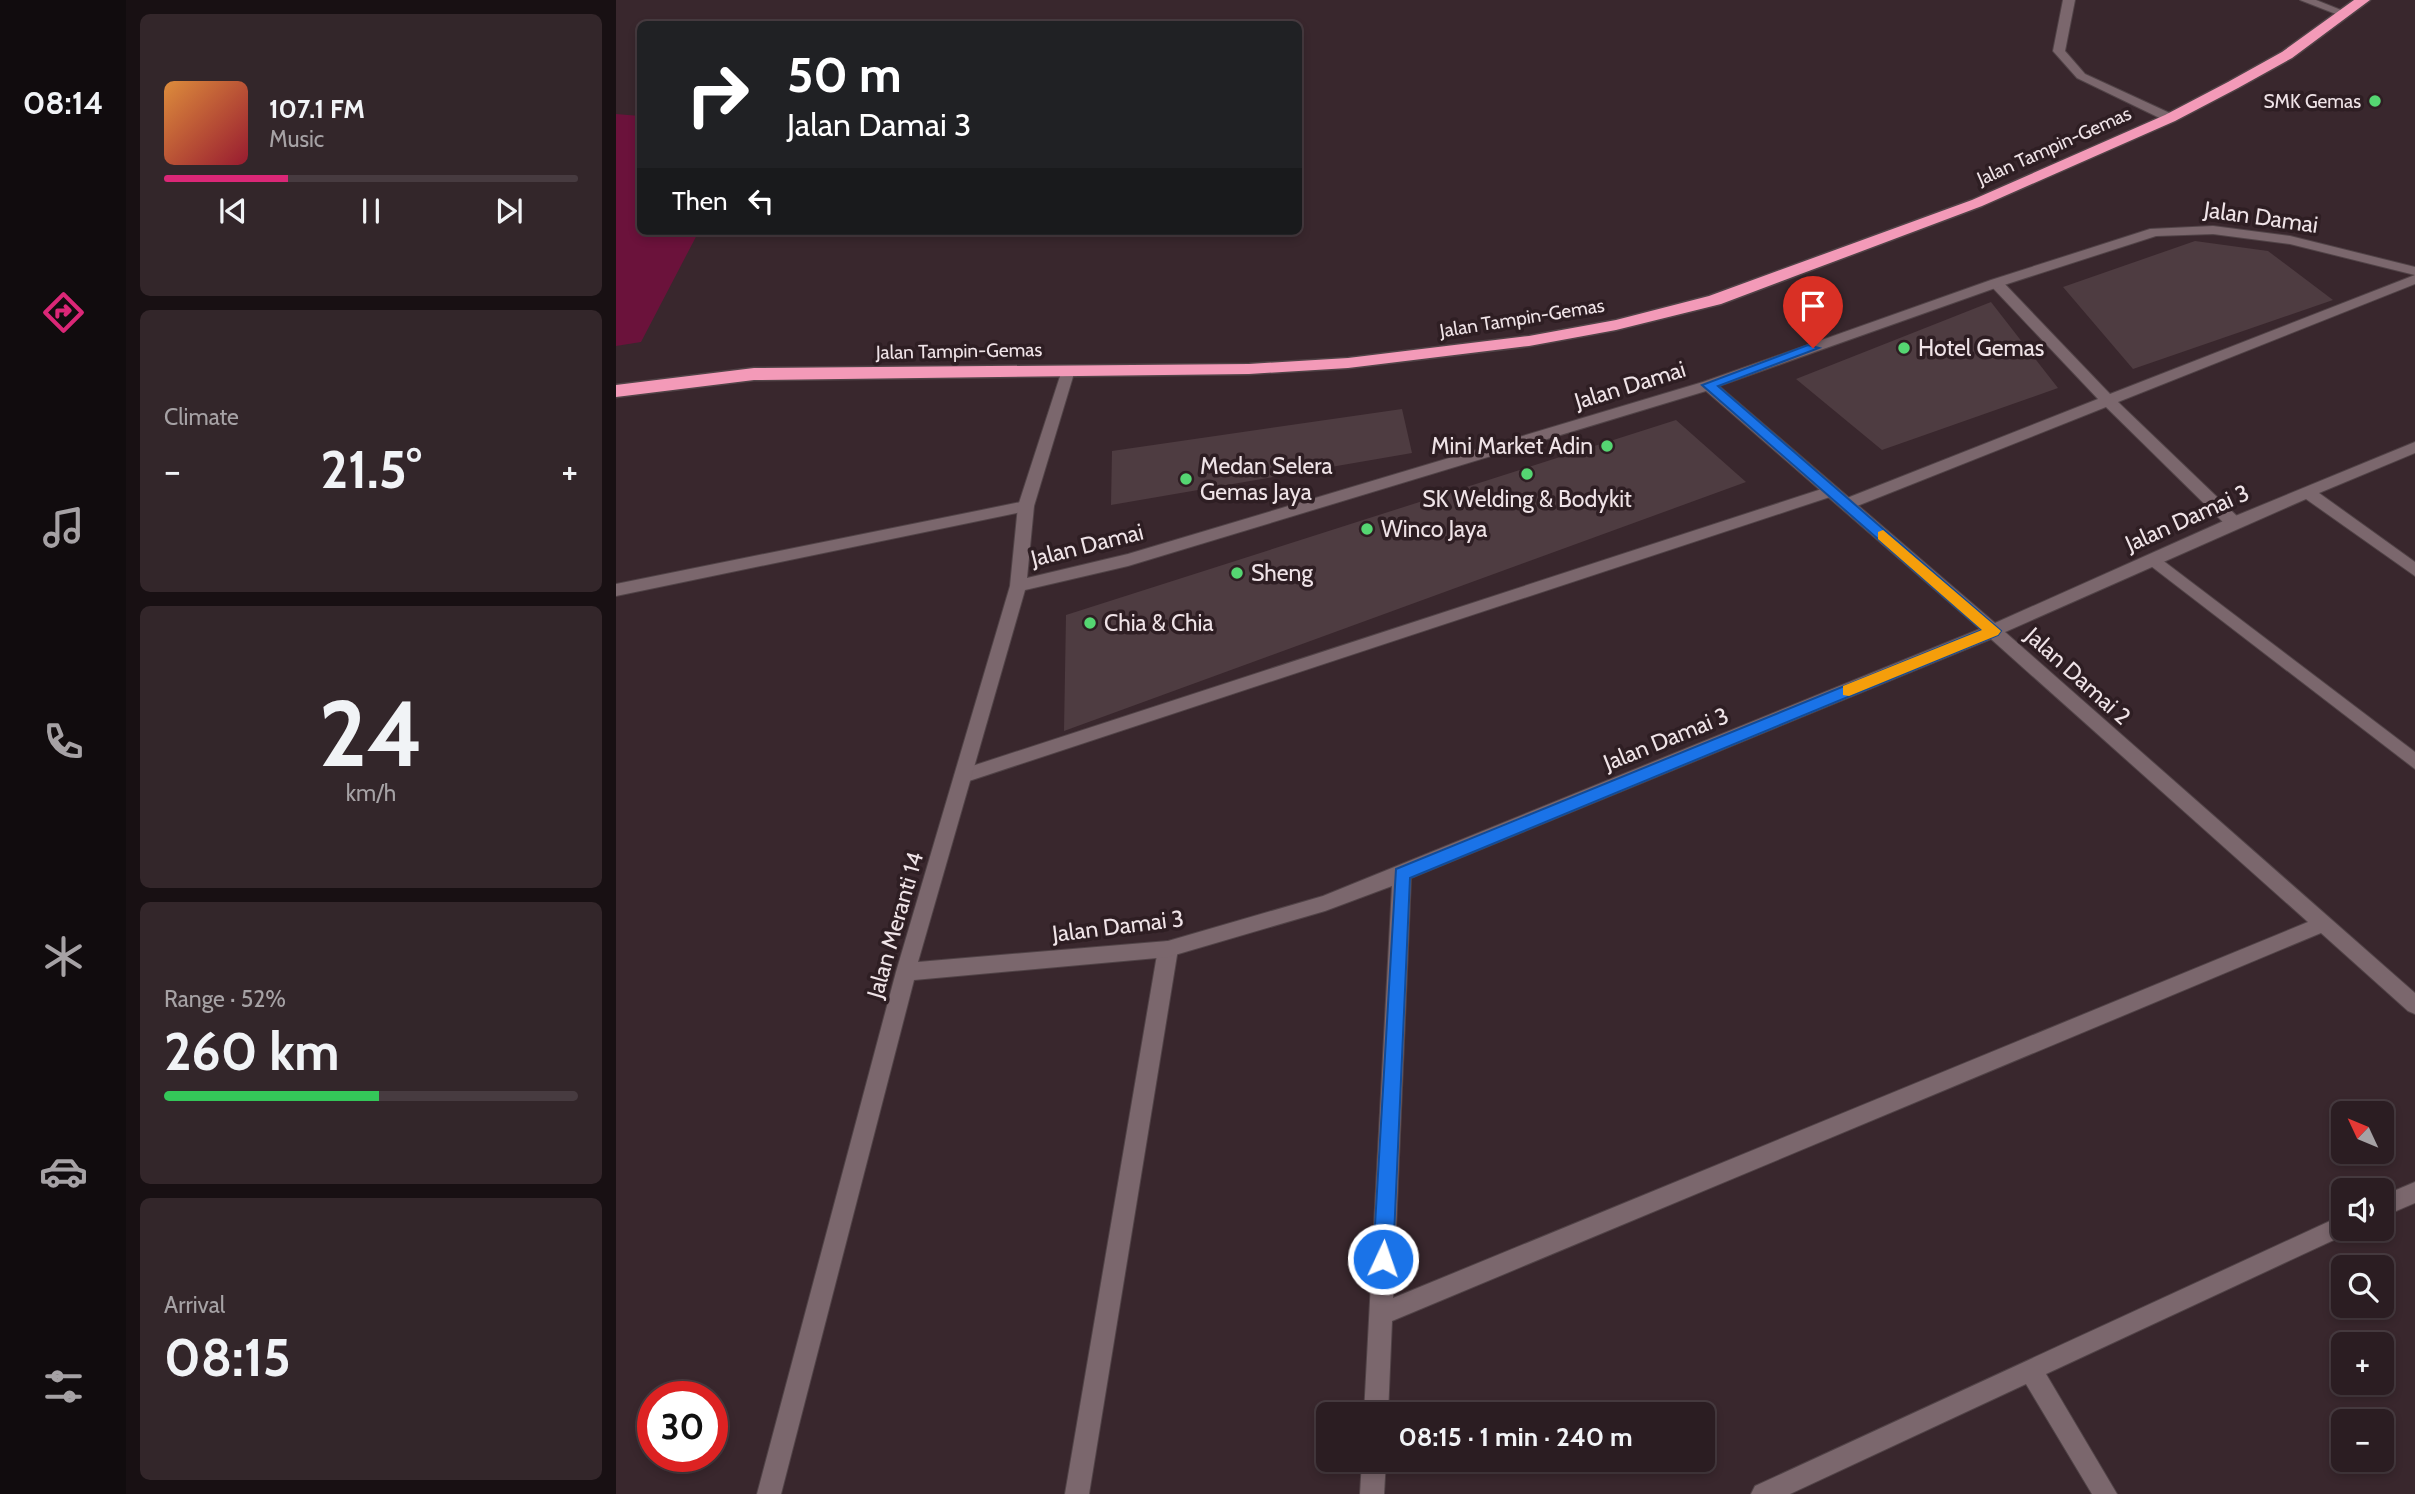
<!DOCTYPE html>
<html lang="en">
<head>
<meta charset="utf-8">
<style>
  :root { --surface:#2b1d22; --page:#33262a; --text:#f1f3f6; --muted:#a6a2a5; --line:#473b40; --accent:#db2777 }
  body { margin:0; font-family:Cabin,sans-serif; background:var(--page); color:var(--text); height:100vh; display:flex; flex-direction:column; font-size:26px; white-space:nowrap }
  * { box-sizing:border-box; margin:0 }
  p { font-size:23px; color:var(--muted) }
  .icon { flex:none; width:38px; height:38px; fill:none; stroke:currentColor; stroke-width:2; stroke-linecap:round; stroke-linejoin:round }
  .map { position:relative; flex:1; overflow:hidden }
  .drawer { display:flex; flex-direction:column; gap:14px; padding:14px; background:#181013; width:490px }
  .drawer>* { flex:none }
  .hud { position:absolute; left:21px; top:21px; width:665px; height:214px; border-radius:10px; box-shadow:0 4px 10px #0003,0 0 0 2px var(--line); background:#202124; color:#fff; overflow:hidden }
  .needle { width:46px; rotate:314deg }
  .controls { position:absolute; left:1715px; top:1101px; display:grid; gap:14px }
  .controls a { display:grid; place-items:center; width:63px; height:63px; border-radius:10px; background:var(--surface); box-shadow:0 4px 10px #0003,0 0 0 2px var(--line); font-size:35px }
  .speed { position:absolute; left:21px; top:1381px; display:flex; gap:14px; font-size:35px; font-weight:700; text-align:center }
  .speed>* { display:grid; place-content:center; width:91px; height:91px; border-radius:50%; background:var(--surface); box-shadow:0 4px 10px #0003,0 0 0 2px var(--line); line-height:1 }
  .speed .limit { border:10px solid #d22; background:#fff; color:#111 }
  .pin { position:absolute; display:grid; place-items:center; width:60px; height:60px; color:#fff; margin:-72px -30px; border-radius:50% 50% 50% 0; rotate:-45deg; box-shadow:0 0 7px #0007 }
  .pin .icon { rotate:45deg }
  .me { position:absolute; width:77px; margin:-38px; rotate:3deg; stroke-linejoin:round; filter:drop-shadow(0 0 5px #0008) }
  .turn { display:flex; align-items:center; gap:24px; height:147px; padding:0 35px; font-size:32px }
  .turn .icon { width:91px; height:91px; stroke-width:2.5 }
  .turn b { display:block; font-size:49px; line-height:60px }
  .then { display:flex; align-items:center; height:66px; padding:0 35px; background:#0003; gap:14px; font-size:26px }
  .big { font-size:52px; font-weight:700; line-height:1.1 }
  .drawer .widget { flex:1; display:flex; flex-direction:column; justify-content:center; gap:10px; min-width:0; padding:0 24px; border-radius:10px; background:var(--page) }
  .drawer .dial { align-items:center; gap:0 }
  .dial b { font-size:91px; line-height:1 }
  .song { display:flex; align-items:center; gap:21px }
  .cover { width:84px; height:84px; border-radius:10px; background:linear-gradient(135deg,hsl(30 70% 55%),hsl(350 70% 35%)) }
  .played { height:7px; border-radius:4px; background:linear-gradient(90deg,var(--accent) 30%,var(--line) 30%) }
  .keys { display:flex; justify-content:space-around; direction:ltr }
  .heat { display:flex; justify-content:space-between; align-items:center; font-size:38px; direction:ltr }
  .charge { height:10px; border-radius:5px; background:linear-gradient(90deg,#34c759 52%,var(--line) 0) }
  .trip { position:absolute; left:700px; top:1402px; width:399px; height:70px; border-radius:10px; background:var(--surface); box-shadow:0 4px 10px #0003,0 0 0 2px var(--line); font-weight:700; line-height:70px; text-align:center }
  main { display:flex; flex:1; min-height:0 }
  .tab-bar { display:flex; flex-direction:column; width:126px; justify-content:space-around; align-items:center; background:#110c0e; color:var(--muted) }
  .tab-bar .icon { width:49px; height:49px }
  .tab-bar .active { color:var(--accent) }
  .tab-bar b { font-size:32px; color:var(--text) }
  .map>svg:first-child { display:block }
</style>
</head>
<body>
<main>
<nav class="tab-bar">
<b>08:14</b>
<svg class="icon active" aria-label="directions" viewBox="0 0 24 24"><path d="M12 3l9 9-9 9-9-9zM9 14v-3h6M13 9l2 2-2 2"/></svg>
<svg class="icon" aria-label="music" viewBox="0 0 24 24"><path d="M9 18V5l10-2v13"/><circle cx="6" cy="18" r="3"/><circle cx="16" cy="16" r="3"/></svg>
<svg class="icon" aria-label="phone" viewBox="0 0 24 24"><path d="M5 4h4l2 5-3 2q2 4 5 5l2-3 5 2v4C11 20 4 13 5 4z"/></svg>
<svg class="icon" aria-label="climate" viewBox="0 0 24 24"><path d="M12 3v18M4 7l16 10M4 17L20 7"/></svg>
<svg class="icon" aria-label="car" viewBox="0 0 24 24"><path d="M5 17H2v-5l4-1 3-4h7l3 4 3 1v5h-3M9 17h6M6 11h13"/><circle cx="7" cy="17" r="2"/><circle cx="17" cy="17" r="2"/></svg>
<svg class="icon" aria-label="filters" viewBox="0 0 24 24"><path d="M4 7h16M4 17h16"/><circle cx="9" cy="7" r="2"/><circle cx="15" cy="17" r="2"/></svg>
</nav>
<section class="drawer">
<div class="widget">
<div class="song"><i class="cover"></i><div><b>107.1 FM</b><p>Music</p></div></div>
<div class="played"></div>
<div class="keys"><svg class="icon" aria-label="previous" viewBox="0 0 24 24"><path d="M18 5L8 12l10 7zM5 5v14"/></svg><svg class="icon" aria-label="pause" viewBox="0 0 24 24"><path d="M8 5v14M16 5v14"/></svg><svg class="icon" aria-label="next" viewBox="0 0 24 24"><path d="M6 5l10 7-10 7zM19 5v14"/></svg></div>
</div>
<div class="widget"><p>Climate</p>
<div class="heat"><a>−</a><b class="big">21.5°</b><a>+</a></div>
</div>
<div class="widget dial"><b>24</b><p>km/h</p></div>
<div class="widget"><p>Range · 52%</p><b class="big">260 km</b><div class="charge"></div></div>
<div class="widget"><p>Arrival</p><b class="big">08:15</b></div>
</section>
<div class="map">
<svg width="1799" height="1494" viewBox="0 0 1799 1494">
  <rect width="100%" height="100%" fill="#39272d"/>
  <!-- green -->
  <path fill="#6b123b" d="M 0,114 L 24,116 L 24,231 L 83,231 L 25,342 L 0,346 Z"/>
  <!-- building -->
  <g fill="#4e3c41">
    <path d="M 1579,241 L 1652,251 L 1717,300 L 1517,369 L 1447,287 Z"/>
    <path d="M 1375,302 L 1442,388 L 1266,450 L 1180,379 Z"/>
    <path d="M 786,409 L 796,453 L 495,505 L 496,451 Z"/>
    <path d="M 1060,420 L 1130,482 L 448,731 L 450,615 Z"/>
  </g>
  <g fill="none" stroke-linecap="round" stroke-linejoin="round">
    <!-- lane casing -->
    <g stroke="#514347" stroke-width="2">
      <g id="lane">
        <path d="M 1447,0 L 1459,0 L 1449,51 L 1469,74 L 1558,115 L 1558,121 L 1550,121 L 1461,78 L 1437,51 Z"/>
        <path d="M 1799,275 L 1799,284 L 1502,402 L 1624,519 L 1626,523 L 1624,527 L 1612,527 L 1490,407 L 1236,508 L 1226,508 L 1223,504 L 1226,500 L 1482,399 L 1375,286 L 1375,280 L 1385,280 L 1494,394 Z"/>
        <path d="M 1215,486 L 1220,487 L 1223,491 L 1220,495 L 347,783 L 341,781 L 338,776 L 341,771 L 347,769 Z"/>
        <path d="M 410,501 L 415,502 L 418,506 L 415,510 L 0,596 L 0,584 Z"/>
        <path d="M 1537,553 L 1799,752 L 1799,769 L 1531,563 L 1529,559 Z"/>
        <path d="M 552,941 L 559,943 L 562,949 L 473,1494 L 449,1494 L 542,949 L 545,943 Z"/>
        <path d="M 1799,1182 L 1799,1203 L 1766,1217 L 1766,1196 Z"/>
        <path d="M 1727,1215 L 1727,1228 L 1736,1228 L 1735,1232 L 1430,1374 L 1501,1494 L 1476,1494 L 1410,1384 L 1174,1494 L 1135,1494 L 1139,1486 Z"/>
      </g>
    </g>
    <!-- street casing -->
    <g stroke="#514347" stroke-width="2">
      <g id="street">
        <path d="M 1684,0 L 1700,0 L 1735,14 L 1725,16 Z"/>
        <path d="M 1597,226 L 1674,236 L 1799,267 L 1799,275 L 1674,244 L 1597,234 L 1540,236 L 1385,286 L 1103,386 L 1379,623 L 1612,519 L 1799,442 L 1799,453 L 1703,493 L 1799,562 L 1799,576 L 1690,499 L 1389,632 L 1799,993 L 1799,1014 L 1792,1011 L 1705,933 L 776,1321 L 772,1414 L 748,1414 L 776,886 L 709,911 L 552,957 L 298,980 L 165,1494 L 141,1494 L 280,972 L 394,586 L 402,506 L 447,367 L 457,367 L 459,370 L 418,506 L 411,578 L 512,554 L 1087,382 L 1375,280 L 1534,229 ZM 1090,391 L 1364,629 L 707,896 L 552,941 L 302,962 L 409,590 L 512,566 ZM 1375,639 L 1692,922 L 777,1298 L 795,878 Z"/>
        <path d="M 746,1460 L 770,1460 L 768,1494 L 744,1494 Z"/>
      </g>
    </g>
    <!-- highway casing -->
    <g stroke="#514347" stroke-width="3">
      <path id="highway" d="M 1738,0 L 1754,0 L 1676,58 L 1622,88 L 1559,121 L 1366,206 L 1105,304 L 1000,330 L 913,346 L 732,368 L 633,374 L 138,380 L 0,397 L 0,385 L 138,368 L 633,364 L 732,358 L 913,336 L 1000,320 L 1093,296 L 1356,200 L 1549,115 L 1612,82 L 1666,52 Z"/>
    </g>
    <!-- lane -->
    <use href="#lane" fill="#7b676d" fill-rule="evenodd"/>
    <!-- street -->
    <use href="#street" fill="#7b676d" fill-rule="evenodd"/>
    <!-- highway -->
    <use href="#highway" fill="#f39ab8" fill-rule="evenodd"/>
  </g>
  <!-- route -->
  <path fill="#1a73e8" stroke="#114b97" stroke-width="2" d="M 1192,345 L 1203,348 L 1102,386 L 1385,631 L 1382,635 L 794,878 L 777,1259 L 774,1266 L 767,1268 L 760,1266 L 757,1259 L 780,869 L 1366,630 L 1086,385 Z"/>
  <!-- slow -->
  <path fill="#f59e0b" d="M 1267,530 L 1385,631 L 1382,635 L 1233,696 L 1227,695 L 1227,686 L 1366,630 L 1262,539 L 1262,532 Z"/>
  <!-- markers -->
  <g fill="#55d672" stroke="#2e1e23" stroke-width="2.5">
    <circle cx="1759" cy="101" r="7"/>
    <circle cx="1288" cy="348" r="7"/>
    <circle cx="991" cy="446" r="7"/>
    <circle cx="911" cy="474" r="7"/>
    <circle cx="570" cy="479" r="7"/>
    <circle cx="751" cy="529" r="7"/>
    <circle cx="621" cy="573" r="7"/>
    <circle cx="474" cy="623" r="7"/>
  </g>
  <g text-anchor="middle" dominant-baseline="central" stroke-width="7" stroke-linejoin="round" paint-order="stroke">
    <!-- far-poi labels -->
    <g font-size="19" fill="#efe3e7" stroke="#2e1e23" text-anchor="end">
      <text x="1745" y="101">SMK Gemas</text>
    </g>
    <!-- far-street labels -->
    <g font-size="19" fill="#efe3e7" stroke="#2e1e23">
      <text transform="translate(1438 146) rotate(-24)">Jalan Tampin-Gemas</text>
      <text transform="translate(906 318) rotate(-9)">Jalan Tampin-Gemas</text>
      <text transform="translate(343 351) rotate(-1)">Jalan Tampin-Gemas</text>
    </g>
    <!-- street labels -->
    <g font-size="23" fill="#efe3e7" stroke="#2e1e23">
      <text transform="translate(1645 217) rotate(8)">Jalan Damai</text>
      <text transform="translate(1014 385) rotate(-17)">Jalan Damai</text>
      <text transform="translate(1571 518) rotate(-24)">Jalan Damai 3</text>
      <text transform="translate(471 545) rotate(-14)">Jalan Damai</text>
      <text transform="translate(1462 676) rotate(42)">Jalan Damai 2</text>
      <text transform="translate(1050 739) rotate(-22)">Jalan Damai 3</text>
      <text transform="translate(279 925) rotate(-74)">Jalan Meranti 14</text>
      <text transform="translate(502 926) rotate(-7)">Jalan Damai 3</text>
    </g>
    <!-- poi labels -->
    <g font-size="23" fill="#efe3e7" stroke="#2e1e23" text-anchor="start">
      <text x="1302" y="348">Hotel Gemas</text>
      <text x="977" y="446" text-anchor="end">Mini Market Adin</text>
      <text x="584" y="466">Medan Selera<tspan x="584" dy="26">Gemas Jaya</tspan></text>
      <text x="911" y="499" text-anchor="middle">SK Welding &amp; Bodykit</text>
      <text x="765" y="529">Winco Jaya</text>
      <text x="635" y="573">Sheng</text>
      <text x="488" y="623">Chia &amp; Chia</text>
    </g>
  </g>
</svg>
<div class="controls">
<a><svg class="needle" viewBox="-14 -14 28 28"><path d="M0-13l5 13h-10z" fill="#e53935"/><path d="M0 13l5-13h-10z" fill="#a6a2a5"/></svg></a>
<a><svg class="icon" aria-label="sound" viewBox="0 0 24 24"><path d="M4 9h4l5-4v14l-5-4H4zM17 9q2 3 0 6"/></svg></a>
<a><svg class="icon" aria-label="search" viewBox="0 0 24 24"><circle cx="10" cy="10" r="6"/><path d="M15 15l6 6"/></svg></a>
<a>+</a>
<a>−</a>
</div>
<div class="speed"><div class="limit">30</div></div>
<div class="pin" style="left:1197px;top:348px;background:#d93025"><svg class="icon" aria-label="arrive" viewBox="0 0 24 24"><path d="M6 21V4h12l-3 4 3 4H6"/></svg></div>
<svg class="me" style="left:767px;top:1259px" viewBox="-20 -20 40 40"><circle r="17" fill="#1a73e8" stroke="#fff" stroke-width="3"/><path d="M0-11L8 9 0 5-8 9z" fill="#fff"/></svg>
<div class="trip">08:15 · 1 min · 240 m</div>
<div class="hud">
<div class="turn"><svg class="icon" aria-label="right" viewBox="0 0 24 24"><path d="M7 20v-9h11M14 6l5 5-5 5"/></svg><div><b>50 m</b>Jalan Damai 3</div></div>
<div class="then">Then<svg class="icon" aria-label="left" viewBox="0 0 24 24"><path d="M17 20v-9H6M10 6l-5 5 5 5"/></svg></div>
</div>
</div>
</main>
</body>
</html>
